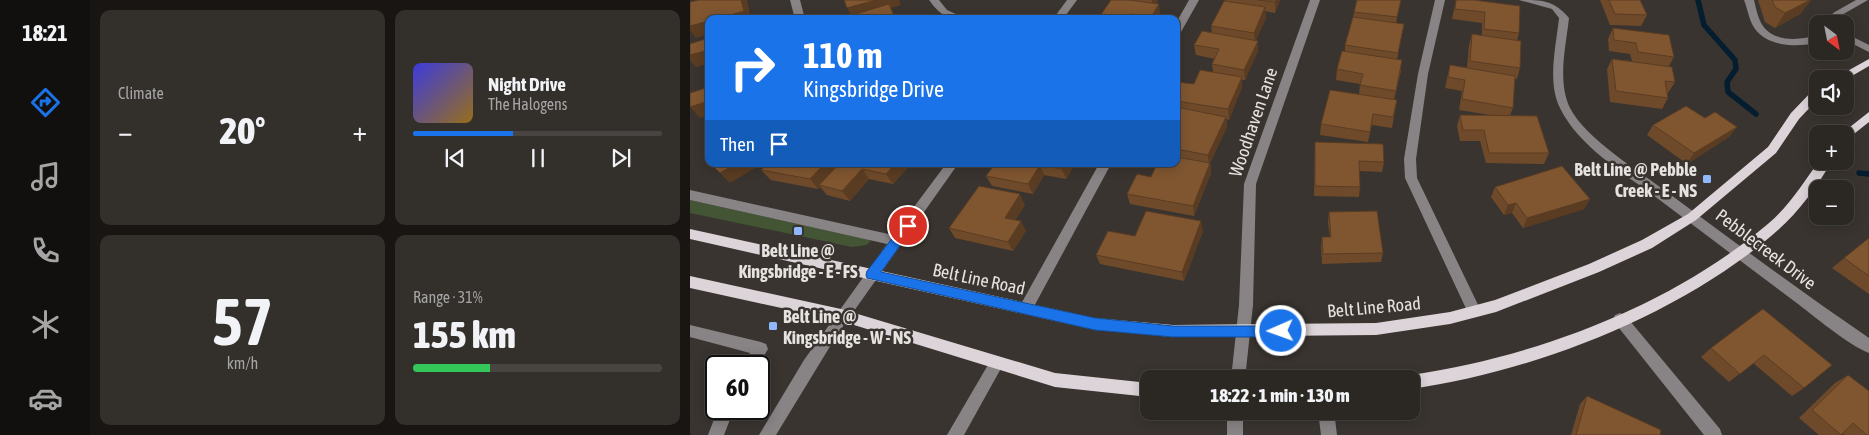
<!DOCTYPE html>
<html lang="en">
<head>
<meta charset="utf-8">
<style>
  :root { --surface:#2b2723; --page:#332f2b; --text:#f1f3f6; --muted:#a6a5a6; --line:#474441; --accent:#1a73e8 }
  body { margin:0; font-family:"Asap Condensed",sans-serif; background:var(--page); color:var(--text); height:100vh; display:flex; flex-direction:column; font-size:19px; white-space:nowrap }
  * { box-sizing:border-box; margin:0 }
  p { font-size:16px; color:var(--muted) }
  .icon { flex:none; width:28px; height:28px; fill:none; stroke:currentColor; stroke-width:2; stroke-linecap:round; stroke-linejoin:round }
  .map { position:relative; flex:1; overflow:hidden }
  .drawer { display:flex; flex-direction:column; gap:10px; padding:10px; background:#181513; width:600px }
  .drawer>* { flex:none }
  .top-card { position:absolute; left:15px; top:15px; width:475px; height:152px; border-radius:10px; box-shadow:0 2px 12px #0003,0 0 0 1px var(--line); background:#1a73e8; color:#fff; overflow:hidden }
  .needle { width:32px; rotate:148deg }
  .controls { position:absolute; left:1119px; top:15px; display:grid; gap:10px }
  .controls a { display:grid; place-items:center; width:45px; height:45px; border-radius:10px; background:var(--surface); box-shadow:0 2px 12px #0003,0 0 0 1px var(--line); font-size:25px }
  .speed { position:absolute; left:15px; top:355px; display:flex; gap:10px; font-size:25px; font-weight:700; text-align:center }
  .speed>* { display:grid; place-content:center; width:65px; height:65px; border-radius:50%; background:var(--surface); box-shadow:0 2px 12px #0003,0 0 0 1px var(--line); line-height:1 }
  .speed .limit { border:2px solid #111; border-radius:8px; background:#fff; color:#111 }
  .pin { position:absolute; display:grid; place-items:center; width:42px; height:42px; color:#fff; margin:-21px; border:2px solid #fff; border-radius:50%; box-shadow:0 1px 5px #0007 }
  .me { position:absolute; width:55px; margin:-28px; rotate:268deg; stroke-linejoin:round; filter:drop-shadow(0 0 4px #0008) }
  .turn { display:flex; align-items:center; gap:18px; height:105px; padding:0 15px; font-size:22px }
  .turn .icon { width:65px; height:65px; stroke-width:2.5 }
  .turn b { display:block; font-size:35px; line-height:42px }
  .then { display:flex; align-items:center; height:48px; padding:0 15px; background:#0003; gap:10px; font-size:19px }
  .big { font-size:38px; font-weight:800; line-height:1.1 }
  .drawer .widget { flex:1; display:flex; flex-direction:column; justify-content:center; gap:8px; min-width:0; padding:0 18px; border-radius:10px; background:var(--page) }
  .drawer .dial { align-items:center; gap:0 }
  .dial b { font-size:65px; line-height:1 }
  .song { display:flex; align-items:center; gap:15px }
  .cover { width:60px; height:60px; border-radius:8px; background:linear-gradient(135deg,hsl(240 70% 55%),hsl(40 70% 35%)) }
  .played { height:5px; border-radius:2px; background:linear-gradient(90deg,var(--accent) 40%,var(--line) 40%) }
  .keys { display:flex; justify-content:space-around; direction:ltr }
  .heat { display:flex; justify-content:space-between; align-items:center; font-size:28px; direction:ltr }
  .charge { height:8px; border-radius:4px; background:linear-gradient(90deg,#34c759 31%,var(--line) 0) }
  .drawer .tiles { flex:1; display:grid; gap:10px; grid-template-columns:repeat(2,1fr) }
  .trip { position:absolute; left:450px; top:370px; width:280px; height:50px; border-radius:10px; background:var(--surface); box-shadow:0 2px 12px #0003,0 0 0 1px var(--line); font-weight:800; line-height:50px; text-align:center }
  main { display:flex; flex:1; min-height:0 }
  .dock { display:flex; flex-direction:column; width:90px; justify-content:space-around; align-items:center; background:#11100e; color:var(--muted) }
  .dock .icon { width:35px; height:35px }
  .dock .active { color:var(--accent) }
  .dock b { font-size:22px; color:var(--text) }
  .map>svg:first-child { display:block }
</style>
</head>
<body>
<main>
<nav class="dock">
<b>18:21</b>
<svg class="icon active" aria-label="directions" viewBox="0 0 24 24"><path d="M12 3l9 9-9 9-9-9zM9 14v-3h6M13 9l2 2-2 2"/></svg>
<svg class="icon" aria-label="music" viewBox="0 0 24 24"><path d="M9 18V5l10-2v13"/><circle cx="6" cy="18" r="3"/><circle cx="16" cy="16" r="3"/></svg>
<svg class="icon" aria-label="phone" viewBox="0 0 24 24"><path d="M5 4h4l2 5-3 2q2 4 5 5l2-3 5 2v4C11 20 4 13 5 4z"/></svg>
<svg class="icon" aria-label="climate" viewBox="0 0 24 24"><path d="M12 3v18M4 7l16 10M4 17L20 7"/></svg>
<svg class="icon" aria-label="car" viewBox="0 0 24 24"><path d="M5 17H2v-5l4-1 3-4h7l3 4 3 1v5h-3M9 17h6M6 11h13"/><circle cx="7" cy="17" r="2"/><circle cx="17" cy="17" r="2"/></svg>
</nav>
<section class="drawer">
<div class="tiles">
<div class="widget"><p>Climate</p>
<div class="heat"><a>−</a><b class="big">20°</b><a>+</a></div>
</div>
<div class="widget">
<div class="song"><i class="cover"></i><div><b>Night Drive</b><p>The Halogens</p></div></div>
<div class="played"></div>
<div class="keys"><svg class="icon" aria-label="previous" viewBox="0 0 24 24"><path d="M18 5L8 12l10 7zM5 5v14"/></svg><svg class="icon" aria-label="pause" viewBox="0 0 24 24"><path d="M8 5v14M16 5v14"/></svg><svg class="icon" aria-label="next" viewBox="0 0 24 24"><path d="M6 5l10 7-10 7zM19 5v14"/></svg></div>
</div>
<div class="widget dial"><b>57</b><p>km/h</p></div>
<div class="widget"><p>Range · 31%</p><b class="big">155 km</b><div class="charge"></div></div>
</div>
</section>
<div class="map">
<svg width="1179" height="435" viewBox="0 0 1179 435">
  <rect width="100%" height="100%" fill="#39342f"/>
  <!-- green -->
  <path fill="#435534" d="M 0,200 L 176,239 L 181,241 L 176,245 L 162,247 L 0,213 Z"/>
  <g fill="none" stroke-linecap="round" stroke-linejoin="round">
    <!-- stream -->
    <g stroke="#041e2f" stroke-width="5.5">
      <path d="M 1008,0 L 1014,25 L 1045,60 L 1046,69 L 1037,82 L 1038,92 L 1066,114"/>
      <path d="M 1169,173 L 1179,174"/>
    </g>
    <!-- minor -->
    <g fill="#888486" fill-rule="evenodd">
      <path d="M 100,0 L 110,0 L 115,19 L 105,19 Z"/>
      <path d="M 239,0 L 249,0 L 257,10 L 277,19 C 257,19 251,16 239,0 Z"/>
      <path d="M 377,0 L 387,0 L 373,19 L 363,19 Z"/>
      <path d="M 499,0 L 509,0 L 491,32 L 486,35 L 486,23 Z"/>
      <path d="M 620,0 L 630,0 L 566,184 L 563,305 L 555,379 L 541,379 L 549,305 L 554,184 Z"/>
      <path d="M 745,0 L 755,0 L 738,74 L 726,159 L 727,178 L 791,311 L 789,315 L 784,317 L 779,315 L 715,178 L 714,159 L 728,74 Z"/>
      <path d="M 829,0 C 852,0 864,0 879,18 C 876,46 867,81 880,108 C 896,139 949,171 977,192 C 1043,241 1110,291 1179,338 L 1179,353 C 1158,345 1123,315 1104,301 C 1058,267 1013,232 967,198 C 934,173 889,147 870,108 C 857,82 866,47 869,18 L 862,9 Z"/>
      <path d="M 1054,0 L 1064,0 C 1066,8 1068,19 1073,26 C 1085,43 1111,40 1128,35 L 1128,42 C 1109,48 1078,47 1065,29 C 1059,21 1058,10 1054,0 Z"/>
      <path d="M 1166,0 L 1178,0 L 1150,16 L 1149,24 L 1139,24 L 1143,13 Z"/>
      <path d="M 1155,33 L 1179,45 L 1179,52 L 1155,40 Z"/>
      <path d="M 256,164 L 268,164 L 147,335 L 86,435 L 69,435 L 114,360 L 197,244 L 0,200 L 0,190 L 203,235 Z"/>
      <path d="M 409,164 L 421,164 L 341,312 L 336,314 L 331,312 L 329,308 L 331,304 Z"/>
      <path d="M 930,313 L 935,315 L 1030,429 L 1032,435 L 1014,435 L 925,323 L 923,319 L 925,315 Z"/>
      <path d="M 0,325 L 71,342 L 76,344 L 78,349 L 68,366 L 53,366 L 60,353 L 0,337 Z"/>
      <path d="M 307,356 L 312,358 L 314,363 L 274,435 L 257,435 L 302,358 Z"/>
      <path d="M 28,409 L 44,409 L 34,435 L 18,435 Z"/>
      <rect x="537" y="411" width="16" height="24"/>
      <path d="M 628,411 L 644,411 L 647,435 L 631,435 Z"/>
    </g>
    <!-- major -->
    <g fill="#dcd4d8" fill-rule="evenodd">
      <path d="M 1179,59 L 1179,66 L 1155,80 L 1143,79 Z"/>
      <path d="M 1124,89 L 1128,89 L 1128,99 L 1109,119 L 1086,153 L 1006,220 L 962,248 L 909,272 L 806,312 L 760,324 L 686,335 L 483,337 L 405,330 L 0,239 L 0,229 L 405,318 L 483,325 L 686,323 L 760,312 L 805,300 L 899,264 L 952,240 L 998,214 L 1078,147 L 1101,113 Z"/>
      <path d="M 1179,112 L 1179,122 L 1155,141 L 1155,134 L 1151,134 Z"/>
      <path d="M 1129,161 L 1142,161 C 1128,185 1109,212 1088,230 C 993,314 846,371 721,389 L 721,379 L 715,379 L 721,375 C 846,357 983,305 1079,223 C 1099,206 1114,182 1129,161 Z"/>
      <path d="M 0,276 L 151,309 L 365,373 L 459,383 L 459,397 L 365,387 L 151,321 L 0,288 Z"/>
    </g>
  </g>
  <!-- wall -->
  <g fill="#6e4a2a">
    <path d="M 421,0 L 468,0 L 466,4 L 470,15 L 468,19 L 408,19 Z"/>
    <path d="M 535,0 L 590,0 L 585,13 L 575,11 L 576,18 L 566,40 L 568,41 L 568,51 L 555,80 L 552,80 L 552,87 L 539,120 L 536,119 L 537,127 L 520,163 L 521,173 L 504,216 L 440,204 L 437,194 L 461,177 L 486,164 L 486,84 L 504,84 L 523,72 L 522,64 L 525,59 L 506,55 L 504,45 L 522,33 L 521,26 L 535,1 Z"/>
    <path d="M 667,0 L 711,0 L 706,23 L 714,24 L 707,60 L 711,71 L 704,100 L 707,100 L 702,128 L 682,125 L 678,142 L 630,135 L 631,124 L 669,94 L 670,84 L 646,80 L 647,69 L 655,51 L 655,45 L 663,17 Z"/>
    <path d="M 766,0 L 784,0 L 829,33 L 827,41 L 830,68 L 827,79 L 825,79 L 823,108 L 820,115 L 859,153 L 854,164 L 796,163 L 790,141 L 770,141 L 767,126 L 770,115 L 800,115 L 769,110 L 772,91 L 755,88 L 760,65 L 777,68 L 779,45 L 782,34 L 792,36 L 792,23 L 762,19 Z"/>
    <path d="M 910,0 L 950,0 L 957,15 L 951,26 L 920,25 Z"/>
    <path d="M 1068,0 L 1121,0 L 1110,14 L 1085,28 L 1075,22 Z"/>
    <path d="M 923,28 L 984,57 L 979,66 L 985,82 L 978,93 L 977,93 L 978,98 L 972,109 L 920,102 L 917,69 L 922,59 L 942,61 L 940,54 L 919,51 L 918,39 Z"/>
    <path d="M 1015,118 L 1047,127 L 1039,137 L 997,164 L 957,135 L 963,125 Z"/>
    <path d="M 625,142 L 694,162 L 692,172 L 670,171 L 670,187 L 669,197 L 624,196 Z"/>
    <path d="M 78,164 L 221,164 L 203,184 L 179,179 L 160,201 L 137,195 L 130,187 L 128,189 L 81,180 L 71,170 Z"/>
    <path d="M 305,164 L 385,164 L 376,179 L 354,175 L 343,194 L 302,186 L 296,176 Z"/>
    <path d="M 805,187 L 900,199 L 894,209 L 833,228 L 822,213 L 814,215 L 801,197 Z"/>
    <path d="M 335,205 L 325,220 L 336,231 L 323,251 L 265,238 L 259,228 Z"/>
    <path d="M 639,212 L 693,253 L 691,262 L 632,264 L 631,247 L 632,237 L 640,237 L 638,222 Z"/>
    <path d="M 513,231 L 494,281 L 410,264 L 406,255 L 445,236 Z"/>
    <path d="M 1179,238 L 1179,294 L 1142,268 Z"/>
    <path d="M 1073,309 L 1114,388 L 1102,396 L 1063,363 L 1039,382 L 1011,357 L 1021,348 Z"/>
    <path d="M 1158,375 L 1179,435 L 1154,435 L 1152,433 L 1150,435 L 1129,435 L 1109,418 L 1145,383 Z"/>
    <path d="M 897,396 L 970,435 L 881,435 L 890,404 Z"/>
  </g>
  <!-- shaded-wall -->
  <g fill="#5a3c22">
    <path d="M 51,0 L 57,0 L 61,19 L 27,19 Z"/>
    <path d="M 186,0 L 209,0 L 211,5 L 201,8 L 206,19 L 163,19 L 157,8 Z"/>
    <path d="M 462,0 L 468,0 L 463,8 Z"/>
    <path d="M 586,0 L 590,0 L 585,13 L 585,2 Z"/>
    <path d="M 1121,0 L 1110,14 L 1085,28 L 1095,13 Z"/>
    <path d="M 469,4 L 470,15 L 468,19 L 461,19 L 461,17 Z"/>
    <path d="M 575,7 L 576,18 L 565,43 L 564,33 Z"/>
    <path d="M 19,21 L 19,34 L 6,38 L 0,30 L 0,26 Z"/>
    <path d="M 568,41 L 568,51 L 555,80 L 554,70 Z"/>
    <path d="M 19,50 L 19,63 L 6,67 L 0,61 L 0,55 Z"/>
    <path d="M 552,77 L 552,87 L 539,120 L 538,109 Z"/>
    <path d="M 19,101 L 19,115 L 10,118 L 0,107 Z"/>
    <path d="M 536,117 L 537,127 L 520,163 L 521,173 L 504,216 L 503,206 L 519,165 L 518,155 Z"/>
    <path d="M 1047,127 L 1039,137 L 997,164 L 1004,153 Z"/>
    <path d="M 45,164 L 72,164 L 40,183 L 30,173 Z"/>
    <path d="M 134,164 L 152,164 L 129,185 L 130,187 L 128,189 L 120,179 Z"/>
    <path d="M 205,164 L 221,164 L 203,184 L 196,174 Z"/>
    <path d="M 375,164 L 385,164 L 376,179 L 372,169 Z"/>
    <path d="M 350,165 L 354,175 L 343,194 L 338,184 Z"/>
    <path d="M 172,169 L 179,179 L 160,201 L 152,191 Z"/>
    <path d="M 330,194 L 335,205 L 320,228 L 315,218 Z"/>
    <path d="M 900,199 L 894,209 L 833,228 L 837,218 Z"/>
    <path d="M 826,203 L 822,213 L 814,215 L 818,205 Z"/>
    <path d="M 331,221 L 336,231 L 323,251 L 318,242 Z"/>
    <path d="M 511,221 L 513,231 L 494,281 L 492,272 Z"/>
  </g>
  <!-- building -->
  <g fill="#805631" stroke="#5a3c22">
    <path d="M 9,0 L 51,0 L 54,11 L 27,19 L 19,19 L 19,21 L 0,26 L 0,2 Z"/>
    <path d="M 154,0 L 186,0 L 157,8 Z"/>
    <path d="M 421,0 L 439,0 L 469,4 L 461,17 L 441,14 L 438,19 L 408,19 Z"/>
    <path d="M 568,0 L 586,0 L 585,2 Z"/>
    <path d="M 667,0 L 711,0 L 707,17 L 664,12 Z"/>
    <path d="M 766,0 L 784,0 L 830,6 L 829,33 L 794,29 L 795,12 L 765,9 Z"/>
    <path d="M 919,0 L 950,0 L 957,15 L 925,14 Z"/>
    <path d="M 1082,0 L 1120,0 L 1095,13 L 1085,7 Z"/>
    <path d="M 534,1 L 575,7 L 564,33 L 521,26 Z"/>
    <path d="M 199,4 L 205,19 L 157,19 L 156,17 Z"/>
    <path d="M 52,15 L 53,19 L 40,19 Z"/>
    <path d="M 663,17 L 714,24 L 708,53 L 655,45 Z"/>
    <path d="M 19,25 L 19,50 L 0,55 L 0,44 L 15,39 L 13,26 Z"/>
    <path d="M 923,28 L 979,35 L 984,57 L 948,52 L 946,43 L 924,40 Z"/>
    <path d="M 512,31 L 568,41 L 554,70 L 522,64 L 529,49 L 504,45 Z"/>
    <path d="M 782,34 L 831,41 L 830,68 L 780,61 Z"/>
    <path d="M 652,51 L 712,60 L 706,91 L 670,85 L 673,74 L 647,69 Z"/>
    <path d="M 19,54 L 19,80 L 15,56 Z"/>
    <path d="M 922,59 L 982,67 L 985,82 L 975,81 L 978,98 L 926,91 Z"/>
    <path d="M 760,65 L 825,76 L 823,108 L 772,99 L 775,80 L 758,77 Z"/>
    <path d="M 510,70 L 552,77 L 538,109 L 486,101 L 486,84 L 487,82 L 504,84 Z"/>
    <path d="M 19,87 L 19,101 L 0,107 L 0,93 Z"/>
    <path d="M 640,90 L 707,100 L 703,117 L 683,114 L 680,132 L 631,124 Z"/>
    <path d="M 996,106 L 1015,118 L 1025,112 L 1047,127 L 1004,153 L 963,125 Z"/>
    <path d="M 486,107 L 536,117 L 518,155 L 486,149 Z"/>
    <path d="M 770,115 L 847,116 L 859,153 L 799,153 L 794,130 L 773,130 Z"/>
    <path d="M 625,142 L 693,144 L 694,162 L 669,161 L 670,187 L 625,186 Z"/>
    <path d="M 486,157 L 520,163 L 503,206 L 437,194 L 447,174 L 461,177 L 467,164 L 486,164 Z"/>
    <path d="M 21,164 L 45,164 L 30,173 Z"/>
    <path d="M 78,164 L 134,164 L 120,179 L 71,170 Z"/>
    <path d="M 149,164 L 205,164 L 196,174 L 172,169 L 152,191 L 129,185 Z"/>
    <path d="M 305,164 L 375,164 L 372,169 L 350,165 L 338,184 L 296,176 Z"/>
    <path d="M 872,166 L 900,199 L 837,218 L 826,203 L 818,205 L 805,187 Z"/>
    <path d="M 289,186 L 330,194 L 315,218 L 331,221 L 318,242 L 259,228 Z"/>
    <path d="M 456,211 L 511,221 L 492,272 L 406,255 L 418,231 L 445,236 Z"/>
    <path d="M 687,211 L 693,253 L 633,254 L 632,237 L 641,237 L 639,212 Z"/>
    <path d="M 1179,238 L 1179,276 L 1154,258 Z"/>
    <path d="M 1073,309 L 1142,365 L 1114,388 L 1074,355 L 1050,374 L 1021,348 Z"/>
    <path d="M 1158,375 L 1179,391 L 1179,435 L 1177,435 L 1163,423 L 1151,435 L 1122,410 Z"/>
    <path d="M 897,396 L 971,430 L 970,435 L 886,435 Z"/>
  </g>
  <!-- route -->
  <path fill="#1a73e8" stroke="#114b97" d="M 218,221 L 222,223 L 222,229 L 191,272 L 405,318 L 483,326 L 591,326 L 596,327 L 598,331 L 596,335 L 591,337 L 483,337 L 405,330 L 177,278 L 176,275 L 177,271 L 214,223 Z"/>
  <!-- markers -->
  <g fill="#8fb8fd" stroke="#39342f" stroke-width="2">
    <rect x="1012" y="174" width="10" height="10" rx="2.5"/>
    <rect x="103" y="226" width="10" height="10" rx="2.5"/>
    <rect x="78" y="321" width="10" height="10" rx="2.5"/>
  </g>
  <g text-anchor="middle" dominant-baseline="central" stroke-width="5" stroke-linejoin="round" paint-order="stroke">
    <!-- street labels -->
    <g font-size="18" fill="#e6e2df" stroke="#39342f">
      <text transform="translate(563 122) rotate(-71)">Woodhaven Lane</text>
      <text transform="translate(1076 249) rotate(37)">Pebblecreek Drive</text>
      <text transform="translate(289 279) rotate(12)">Belt Line Road</text>
      <text transform="translate(684 307) rotate(-5)">Belt Line Road</text>
    </g>
    <!-- poi labels -->
    <g font-size="18" font-weight="bold" fill="#e6e2df" stroke="#39342f" text-anchor="end">
      <text x="1007" y="169">Belt Line @ Pebble<tspan x="1007" dy="21">Creek - E - NS</tspan></text>
      <text x="108" y="250" text-anchor="middle">Belt Line @<tspan x="108" dy="21">Kingsbridge - E - FS</tspan></text>
      <text x="93" y="316" text-anchor="start">Belt Line @<tspan x="93" dy="21">Kingsbridge - W - NS</tspan></text>
    </g>
  </g>
</svg>
<div class="controls">
<a><svg class="needle" viewBox="-14 -14 28 28"><path d="M0-13l5 13h-10z" fill="#e53935"/><path d="M0 13l5-13h-10z" fill="#a6a5a6"/></svg></a>
<a><svg class="icon" aria-label="sound" viewBox="0 0 24 24"><path d="M4 9h4l5-4v14l-5-4H4zM17 9q2 3 0 6"/></svg></a>
<a>+</a>
<a>−</a>
</div>
<div class="speed"><div class="limit">60</div></div>
<div class="pin" style="left:218px;top:226px;background:#d93025"><svg class="icon" aria-label="arrive" viewBox="0 0 24 24"><path d="M6 21V4h12l-3 4 3 4H6"/></svg></div>
<svg class="me" style="left:591px;top:331px" viewBox="-20 -20 40 40"><circle r="17" fill="#1a73e8" stroke="#fff" stroke-width="3"/><path d="M0-11L8 9 0 5-8 9z" fill="#fff"/></svg>
<div class="trip">18:22 · 1 min · 130 m</div>
<div class="top-card">
<div class="turn"><svg class="icon" aria-label="right" viewBox="0 0 24 24"><path d="M7 20v-9h11M14 6l5 5-5 5"/></svg><div><b>110 m</b>Kingsbridge Drive</div></div>
<div class="then">Then<svg class="icon" aria-label="arrive" viewBox="0 0 24 24"><path d="M6 21V4h12l-3 4 3 4H6"/></svg></div>
</div>
</div>
</main>
</body>
</html>
